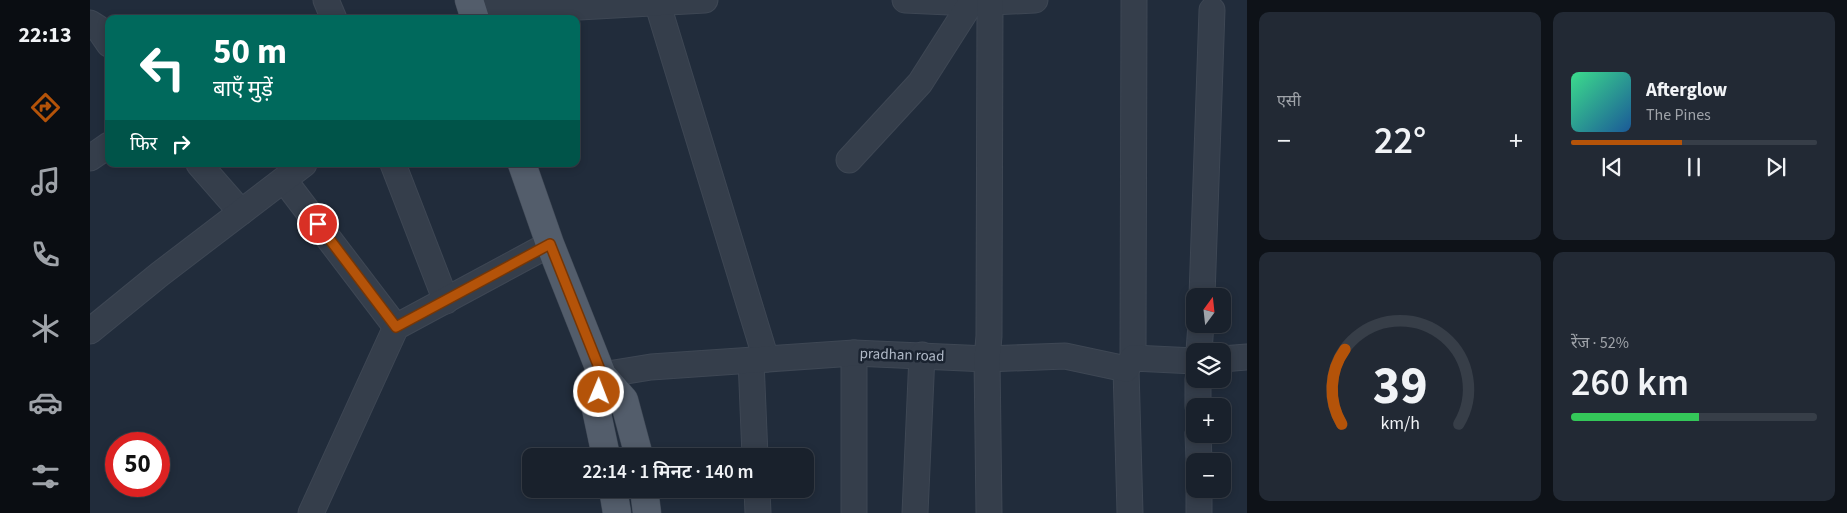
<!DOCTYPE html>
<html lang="hi">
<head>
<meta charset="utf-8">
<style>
  :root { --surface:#19212c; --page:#222934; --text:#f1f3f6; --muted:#9fa3a9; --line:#373e48; --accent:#b45309 }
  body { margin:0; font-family:"Source Sans 3","Noto Sans Devanagari",sans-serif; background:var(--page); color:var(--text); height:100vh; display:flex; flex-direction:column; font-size:19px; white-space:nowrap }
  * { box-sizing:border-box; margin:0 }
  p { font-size:16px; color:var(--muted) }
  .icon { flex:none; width:28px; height:28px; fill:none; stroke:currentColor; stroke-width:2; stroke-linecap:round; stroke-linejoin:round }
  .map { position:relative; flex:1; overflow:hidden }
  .side { display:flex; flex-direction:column; gap:12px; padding:12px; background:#0e1218; width:600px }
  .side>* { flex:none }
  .top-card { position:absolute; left:15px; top:15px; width:475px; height:152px; border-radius:10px; box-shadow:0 2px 8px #0003,0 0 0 1px var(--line); background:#00695c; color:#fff; overflow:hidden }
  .needle { width:32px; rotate:15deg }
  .buttons { position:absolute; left:1096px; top:288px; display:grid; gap:10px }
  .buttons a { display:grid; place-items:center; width:45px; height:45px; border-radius:10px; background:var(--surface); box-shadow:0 2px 8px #0003,0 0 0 1px var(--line); font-size:25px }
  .speed { position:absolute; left:15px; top:432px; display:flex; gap:10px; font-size:25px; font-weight:700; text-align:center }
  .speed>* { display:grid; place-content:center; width:65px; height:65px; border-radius:50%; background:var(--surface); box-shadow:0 2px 8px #0003,0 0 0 1px var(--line); line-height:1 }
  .speed .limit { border:8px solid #d22; background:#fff; color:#111 }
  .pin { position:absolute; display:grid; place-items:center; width:42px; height:42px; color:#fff; margin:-21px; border:2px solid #fff; border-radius:50%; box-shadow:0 1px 5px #0007 }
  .me { position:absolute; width:55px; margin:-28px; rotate:1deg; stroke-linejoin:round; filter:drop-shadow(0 0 4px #0008) }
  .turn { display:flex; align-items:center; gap:18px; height:105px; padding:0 25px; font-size:22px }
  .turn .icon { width:65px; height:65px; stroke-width:2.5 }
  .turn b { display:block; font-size:35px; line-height:42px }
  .then { display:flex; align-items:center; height:48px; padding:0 25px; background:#0003; gap:10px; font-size:19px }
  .big { font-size:38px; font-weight:600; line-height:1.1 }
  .side .tile { flex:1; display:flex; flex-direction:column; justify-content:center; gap:8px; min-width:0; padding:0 18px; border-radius:10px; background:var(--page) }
  .side .dial { align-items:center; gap:0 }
  .dial svg { height:130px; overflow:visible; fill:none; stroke:var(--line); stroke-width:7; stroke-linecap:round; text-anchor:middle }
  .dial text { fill:var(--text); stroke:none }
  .song { display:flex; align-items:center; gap:15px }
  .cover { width:60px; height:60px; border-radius:8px; background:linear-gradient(135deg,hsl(150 70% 55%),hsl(210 70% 35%)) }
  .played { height:5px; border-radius:2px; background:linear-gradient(90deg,var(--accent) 45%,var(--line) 45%) }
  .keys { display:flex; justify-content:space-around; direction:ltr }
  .heat { display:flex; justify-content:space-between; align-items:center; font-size:28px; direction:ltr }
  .charge { height:8px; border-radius:4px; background:linear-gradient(90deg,#34c759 52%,var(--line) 0) }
  .side .tiles { flex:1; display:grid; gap:12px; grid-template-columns:repeat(2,1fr) }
  .trip { position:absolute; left:432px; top:448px; width:292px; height:50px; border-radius:10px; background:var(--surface); box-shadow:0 2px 8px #0003,0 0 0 1px var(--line); font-weight:600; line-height:50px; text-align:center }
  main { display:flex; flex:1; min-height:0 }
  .menu { display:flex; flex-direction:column; width:90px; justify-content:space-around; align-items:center; background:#0a0d12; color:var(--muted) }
  .menu .icon { width:35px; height:35px }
  .menu .selected { color:var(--accent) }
  .menu b { font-size:22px; color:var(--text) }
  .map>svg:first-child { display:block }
</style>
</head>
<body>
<main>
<nav class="menu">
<b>22:13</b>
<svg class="icon selected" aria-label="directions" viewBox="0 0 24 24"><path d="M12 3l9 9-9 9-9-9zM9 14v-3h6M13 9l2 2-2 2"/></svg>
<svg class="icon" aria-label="music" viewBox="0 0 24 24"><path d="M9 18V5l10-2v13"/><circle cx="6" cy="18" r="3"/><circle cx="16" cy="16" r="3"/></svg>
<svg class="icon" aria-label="phone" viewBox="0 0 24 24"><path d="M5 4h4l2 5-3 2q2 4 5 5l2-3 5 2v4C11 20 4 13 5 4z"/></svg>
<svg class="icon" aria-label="climate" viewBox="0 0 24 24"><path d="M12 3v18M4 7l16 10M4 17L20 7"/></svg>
<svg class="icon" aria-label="car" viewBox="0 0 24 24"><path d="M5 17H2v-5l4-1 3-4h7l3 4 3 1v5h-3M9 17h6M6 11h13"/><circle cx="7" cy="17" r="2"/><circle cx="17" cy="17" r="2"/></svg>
<svg class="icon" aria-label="filters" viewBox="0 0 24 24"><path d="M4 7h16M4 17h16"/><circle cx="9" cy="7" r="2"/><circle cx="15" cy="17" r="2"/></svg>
</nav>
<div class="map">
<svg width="1157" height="513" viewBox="0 0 1157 513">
  <rect width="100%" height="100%" fill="#212c3b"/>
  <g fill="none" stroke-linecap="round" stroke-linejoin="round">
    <!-- minor casing -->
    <g stroke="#3e4754" stroke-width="27">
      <g id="minor">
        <path d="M 236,0 L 244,19"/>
        <path d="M 815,0 L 881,3 L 945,0"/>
        <path d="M 567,2 L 676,359"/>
        <path d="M 383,13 L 615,0"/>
        <path d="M 0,23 L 8,28 L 19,44"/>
        <path d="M 0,158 L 19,145"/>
        <path d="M 759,160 L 830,83 L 881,3"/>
        <path d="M 109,164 L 151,212"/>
        <path d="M 303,164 L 356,301"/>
        <path d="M 194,180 L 306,327"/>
        <path d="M 1112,296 L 1122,10"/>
        <path d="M 0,331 L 70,274 L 214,164"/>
        <path d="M 1109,351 L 1111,324"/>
        <path d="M 764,353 L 764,513"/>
        <path d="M 1043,358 L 1044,0"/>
        <path d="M 1132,359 L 1157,357"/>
        <path d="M 661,360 L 665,456"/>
        <path d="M 1036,369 L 1040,513"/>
        <path d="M 512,375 L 561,367 L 764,353 L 897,359 L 975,356 L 1036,369 L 1043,358 L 1105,361"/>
        <path d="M 1108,379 L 1108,406"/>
        <path d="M 1108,434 L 1109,461"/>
        <path d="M 667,489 L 668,513"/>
        <path d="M 1109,489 L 1109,513"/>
        <path d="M 221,513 L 306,327 L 460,244"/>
        <path d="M 825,513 L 832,355"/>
        <path d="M 899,513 L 897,359 L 899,336 L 900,2"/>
      </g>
    </g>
    <!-- major casing -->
    <g stroke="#3e4754" stroke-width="29">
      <g id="major">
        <path d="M 379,0 L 385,19"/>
        <path d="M 432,164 L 460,244 L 512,375 L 534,400 L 549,456"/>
        <path d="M 512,375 L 506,409 L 516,456"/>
        <path d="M 523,489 L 527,513"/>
        <path d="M 554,489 L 557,513"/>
      </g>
    </g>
    <!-- minor -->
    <use href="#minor" stroke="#353e4b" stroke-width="25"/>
    <!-- major -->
    <use href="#major" stroke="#535d6b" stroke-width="28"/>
  </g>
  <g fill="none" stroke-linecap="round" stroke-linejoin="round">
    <!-- route casing -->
    <g stroke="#753606" stroke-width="12">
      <path id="route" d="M 228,224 L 306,327 L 460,244 L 512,375 L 509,392"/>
    </g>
    <!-- route -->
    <use href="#route" stroke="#b45309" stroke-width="9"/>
  </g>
  <g text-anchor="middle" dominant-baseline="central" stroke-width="5" stroke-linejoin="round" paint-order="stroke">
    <!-- street labels -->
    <g font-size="15" fill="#b0b9c7" stroke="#1a2330">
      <text transform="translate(812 355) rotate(2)">pradhan road</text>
    </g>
  </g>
</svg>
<div class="buttons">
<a><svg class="needle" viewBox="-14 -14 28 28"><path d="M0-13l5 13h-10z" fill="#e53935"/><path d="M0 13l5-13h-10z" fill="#9fa3a9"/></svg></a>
<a><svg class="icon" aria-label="layers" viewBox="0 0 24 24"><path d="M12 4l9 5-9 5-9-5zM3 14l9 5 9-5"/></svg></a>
<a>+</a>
<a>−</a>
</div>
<div class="speed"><div class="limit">50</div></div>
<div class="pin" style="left:228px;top:224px;background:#d93025"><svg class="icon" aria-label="arrive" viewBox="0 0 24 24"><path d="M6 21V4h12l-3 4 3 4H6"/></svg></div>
<svg class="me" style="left:509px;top:392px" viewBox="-20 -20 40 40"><circle r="17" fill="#b45309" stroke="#fff" stroke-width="3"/><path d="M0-11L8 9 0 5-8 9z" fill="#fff"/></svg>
<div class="trip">22:14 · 1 मिनट · 140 m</div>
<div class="top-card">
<div class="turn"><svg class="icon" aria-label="left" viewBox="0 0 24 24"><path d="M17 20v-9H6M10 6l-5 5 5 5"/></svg><div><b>50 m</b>बाएँ मुड़ें</div></div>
<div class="then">फिर<svg class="icon" aria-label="right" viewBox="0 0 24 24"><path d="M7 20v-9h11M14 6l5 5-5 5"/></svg></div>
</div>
</div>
<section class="side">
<div class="tiles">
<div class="tile"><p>एसी</p>
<div class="heat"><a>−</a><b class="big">22°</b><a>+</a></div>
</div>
<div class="tile">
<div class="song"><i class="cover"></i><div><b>Afterglow</b><p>The Pines</p></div></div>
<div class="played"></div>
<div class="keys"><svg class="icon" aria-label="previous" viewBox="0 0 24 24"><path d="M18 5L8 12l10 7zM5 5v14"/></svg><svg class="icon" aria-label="pause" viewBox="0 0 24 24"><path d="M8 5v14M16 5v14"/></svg><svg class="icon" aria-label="next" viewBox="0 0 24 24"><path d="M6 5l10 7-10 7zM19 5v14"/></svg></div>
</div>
<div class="tile dial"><svg viewBox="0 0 100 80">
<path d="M14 69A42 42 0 1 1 86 69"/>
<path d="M14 69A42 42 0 0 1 16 23" stroke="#b45309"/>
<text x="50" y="56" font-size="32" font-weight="700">39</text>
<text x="50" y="72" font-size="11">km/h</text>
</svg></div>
<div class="tile"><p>रेंज · 52%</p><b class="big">260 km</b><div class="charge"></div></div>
</div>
</section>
</main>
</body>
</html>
